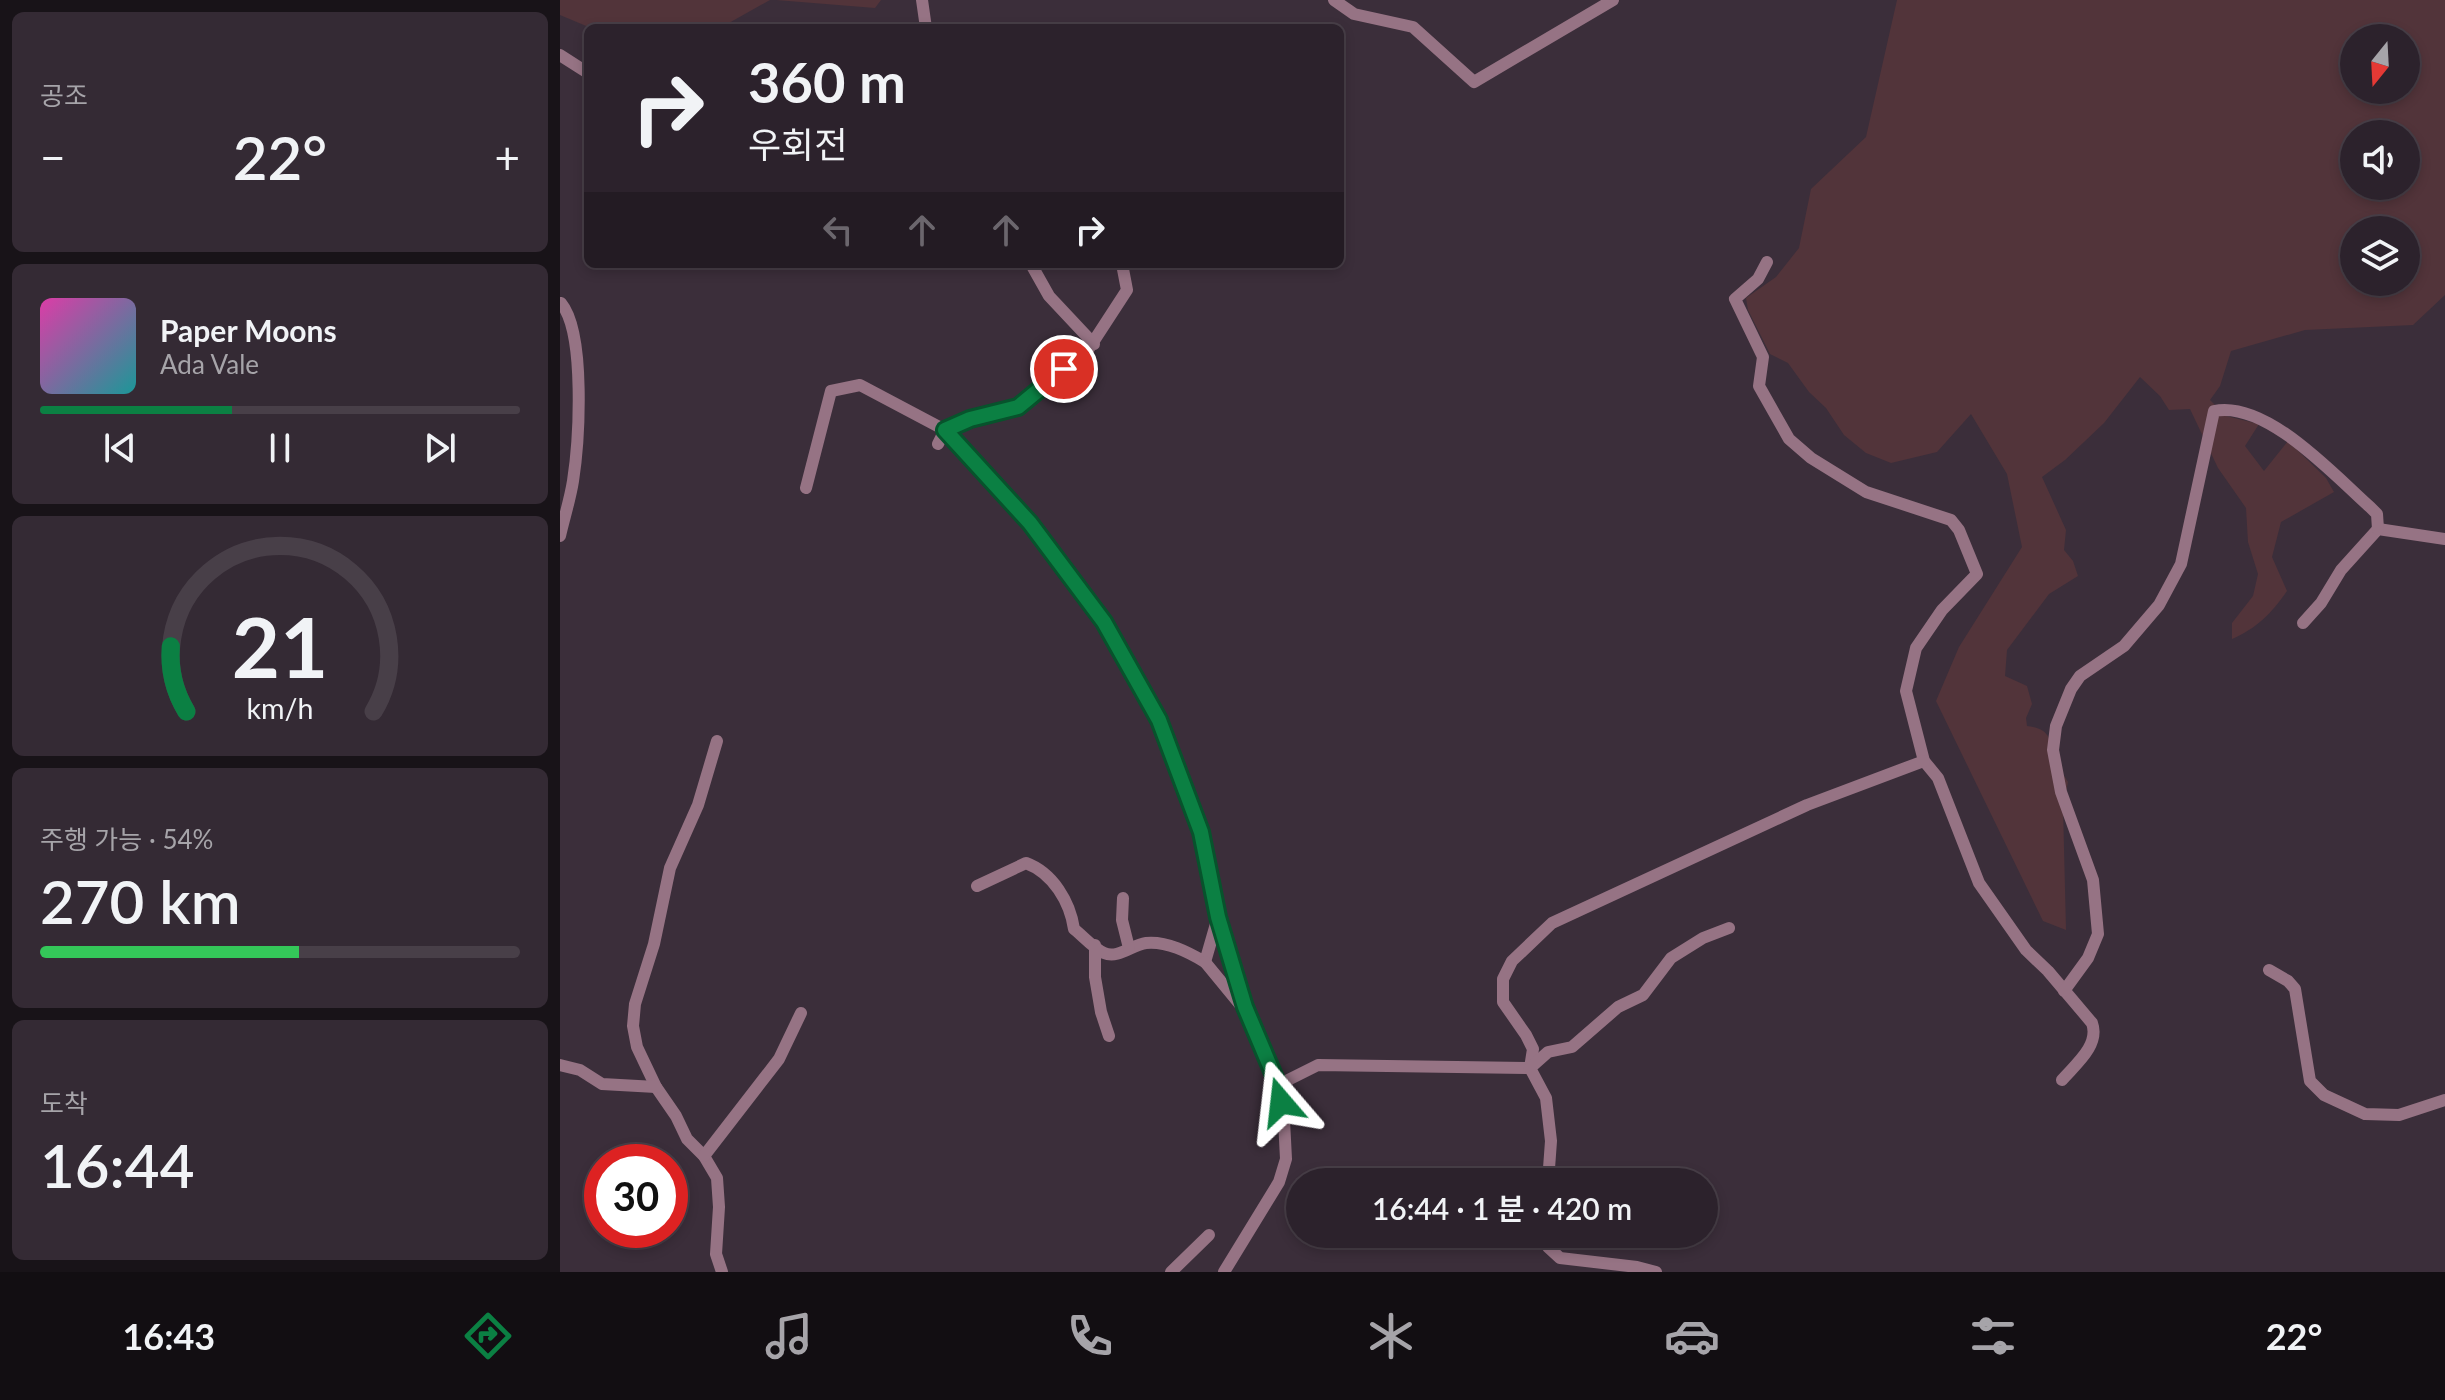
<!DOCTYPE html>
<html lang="ko">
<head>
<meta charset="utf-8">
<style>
  :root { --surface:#2c222c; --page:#342a34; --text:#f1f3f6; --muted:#a6a4a9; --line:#483f48; --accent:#0b8043 }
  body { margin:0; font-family:Lato,"Noto Sans KR",sans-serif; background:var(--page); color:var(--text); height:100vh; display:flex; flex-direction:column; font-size:30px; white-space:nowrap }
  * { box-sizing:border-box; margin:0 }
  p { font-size:26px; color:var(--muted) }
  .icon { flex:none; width:44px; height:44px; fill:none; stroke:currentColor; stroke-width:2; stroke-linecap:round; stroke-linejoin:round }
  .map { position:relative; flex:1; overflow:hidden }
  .details { display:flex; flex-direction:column; gap:12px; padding:12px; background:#181318; width:560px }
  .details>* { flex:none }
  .guide { position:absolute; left:24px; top:24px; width:760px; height:244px; border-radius:12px; box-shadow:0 4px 12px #0003,0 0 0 2px var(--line); background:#2c222c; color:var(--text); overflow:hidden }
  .needle { width:52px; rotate:198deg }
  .buttons { position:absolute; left:1780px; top:24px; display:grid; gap:16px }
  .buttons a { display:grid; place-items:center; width:80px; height:80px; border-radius:50%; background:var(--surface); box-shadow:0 4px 12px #0003,0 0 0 2px var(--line); font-size:40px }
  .speed { position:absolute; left:24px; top:1144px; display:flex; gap:16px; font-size:40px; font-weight:700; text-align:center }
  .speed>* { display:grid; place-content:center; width:104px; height:104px; border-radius:50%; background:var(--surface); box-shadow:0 4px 12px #0003,0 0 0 2px var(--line); line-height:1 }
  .speed .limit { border:12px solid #d22; background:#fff; color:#111 }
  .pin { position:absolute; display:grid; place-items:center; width:68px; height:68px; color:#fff; margin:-34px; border:4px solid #fff; border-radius:50%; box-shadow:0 2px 8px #0007 }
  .me { position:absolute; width:88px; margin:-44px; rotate:343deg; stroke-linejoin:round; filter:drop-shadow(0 0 6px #0008) }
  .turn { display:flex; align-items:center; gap:28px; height:168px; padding:0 32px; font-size:36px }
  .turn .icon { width:104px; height:104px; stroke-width:2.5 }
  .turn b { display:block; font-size:56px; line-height:68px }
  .lanes { display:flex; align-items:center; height:76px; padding:0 32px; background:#0003; justify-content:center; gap:40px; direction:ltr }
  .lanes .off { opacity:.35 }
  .big { font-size:60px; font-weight:600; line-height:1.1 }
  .details .tile { flex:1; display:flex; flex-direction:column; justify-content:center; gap:12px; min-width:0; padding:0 28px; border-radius:12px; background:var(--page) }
  .details .dial { align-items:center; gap:0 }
  .dial svg { height:208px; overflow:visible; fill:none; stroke:var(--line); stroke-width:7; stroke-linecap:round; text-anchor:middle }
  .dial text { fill:var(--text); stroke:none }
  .song { display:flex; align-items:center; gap:24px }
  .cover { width:96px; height:96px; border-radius:12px; background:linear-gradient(135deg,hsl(320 70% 55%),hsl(180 70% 35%)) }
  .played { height:8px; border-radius:4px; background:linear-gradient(90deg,var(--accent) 40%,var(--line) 40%) }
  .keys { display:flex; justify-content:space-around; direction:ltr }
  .heat { display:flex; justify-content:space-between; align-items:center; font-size:44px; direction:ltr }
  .charge { height:12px; border-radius:6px; background:linear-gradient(90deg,#34c759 54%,var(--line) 0) }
  .trip { position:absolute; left:726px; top:1168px; width:432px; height:80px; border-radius:40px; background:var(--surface); box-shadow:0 4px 12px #0003,0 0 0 2px var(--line); font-weight:600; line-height:80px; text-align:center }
  .menu { display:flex; height:128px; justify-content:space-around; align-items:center; background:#120e12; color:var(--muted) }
  .menu .icon { width:56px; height:56px }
  .menu .current { color:var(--accent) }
  .menu b { font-size:36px; color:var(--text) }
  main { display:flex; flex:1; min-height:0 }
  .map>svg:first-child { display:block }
</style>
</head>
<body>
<main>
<section class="details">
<div class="tile"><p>공조</p>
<div class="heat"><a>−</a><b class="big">22°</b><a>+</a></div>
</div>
<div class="tile">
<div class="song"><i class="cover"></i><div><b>Paper Moons</b><p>Ada Vale</p></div></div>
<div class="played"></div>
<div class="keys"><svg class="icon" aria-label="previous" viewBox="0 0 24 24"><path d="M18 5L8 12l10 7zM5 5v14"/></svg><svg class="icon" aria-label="pause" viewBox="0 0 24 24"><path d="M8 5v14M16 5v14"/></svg><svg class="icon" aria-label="next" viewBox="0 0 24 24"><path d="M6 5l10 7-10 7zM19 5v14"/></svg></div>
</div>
<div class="tile dial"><svg viewBox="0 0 100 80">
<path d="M14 69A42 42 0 1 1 86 69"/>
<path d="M14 69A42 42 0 0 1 8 44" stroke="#0b8043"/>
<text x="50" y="56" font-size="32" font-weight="700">21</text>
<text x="50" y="72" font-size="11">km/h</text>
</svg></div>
<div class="tile"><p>주행 가능 · 54%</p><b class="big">270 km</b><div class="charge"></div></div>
<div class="tile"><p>도착</p><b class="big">16:44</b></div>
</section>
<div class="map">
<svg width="1885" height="1272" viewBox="0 0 1885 1272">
  <rect width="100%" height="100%" fill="#3b2e3a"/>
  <!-- green -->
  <g fill="#52343a" fill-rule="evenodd">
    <path d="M 0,0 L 210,0 L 160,28 L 31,28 L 0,15 Z"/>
    <path d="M 216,0 L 321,0 L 315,8 Z"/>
    <path d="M 1337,0 L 1885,0 L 1885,295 L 1853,325 L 1745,330 L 1671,351 L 1660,386 L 1650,400 L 1666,416 L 1699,424 L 1685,446 L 1704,471 L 1728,441 L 1766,478 L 1774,492 L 1721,522 L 1712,557 L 1727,591 C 1711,614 1697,628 1672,639 L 1672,623 L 1693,596 L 1698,574 L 1688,542 L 1686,508 L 1658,468 L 1630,409 L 1609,410 L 1600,396 L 1580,377 L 1544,423 L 1505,460 L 1482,477 L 1506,530 L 1504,550 L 1513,561 L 1518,576 L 1489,594 L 1447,650 L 1445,676 L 1467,686 L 1472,704 L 1466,718 L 1467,726 C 1491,729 1489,739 1495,758 C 1497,766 1503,774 1508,782 L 1503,807 L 1506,930 L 1483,921 L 1376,701 L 1399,647 L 1462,547 L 1447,474 L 1411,414 L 1377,452 L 1331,463 L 1306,453 L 1284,435 L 1266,408 L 1249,392 L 1228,363 L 1210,354 L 1188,310 L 1186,298 L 1216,277 L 1239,248 L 1251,189 L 1306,137 ZM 1794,38 L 1846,38 L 1846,90 L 1794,90 ZM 1794,134 L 1846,134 L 1846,186 L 1794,186 ZM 1794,230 L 1846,230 L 1846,282 L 1794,282 Z"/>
  </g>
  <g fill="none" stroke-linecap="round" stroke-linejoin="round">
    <!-- street -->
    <g stroke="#967384" stroke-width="12">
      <path d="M 362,0 L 366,28"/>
      <path d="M 774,0 L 794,14 L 853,27 L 914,82 L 1053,0"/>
      <path d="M 0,55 L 28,73"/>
      <path d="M 1207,262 L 1198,279 L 1175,299 L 1203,357 L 1199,386 L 1229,439 L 1251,458 L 1306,492 L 1391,520 L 1399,530 L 1417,574 L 1382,610 L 1356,648 L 1346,691 L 1364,761 L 1378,778 L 1419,883 L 1466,950 L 1488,971 L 1532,1023 C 1540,1045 1516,1064 1502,1080"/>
      <path d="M 471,264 L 489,296 L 534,344"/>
      <path d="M 378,444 L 385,430 L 410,419 L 458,407 L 526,353 L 567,290 L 562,264"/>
      <path d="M 246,488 L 271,391 L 300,385 L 385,430 L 470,523 L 544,622 L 599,720 L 641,832 L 658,917 L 685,1007 L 718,1085 L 724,1120 L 726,1159 L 719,1182 L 664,1272"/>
      <path d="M 0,536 C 4,518 10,500 13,481 C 19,442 26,333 1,303"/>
      <path d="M 1743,623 L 1761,603 L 1781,570 L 1818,529 L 1885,539"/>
      <path d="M 157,741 L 138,805 L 110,868 L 94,944 L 75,1004 L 73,1026 L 77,1047 L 96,1087 L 116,1116 L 127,1139 L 144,1156 L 157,1178 L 159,1207 L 156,1254 L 162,1272"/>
      <path d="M 417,886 L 466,863 C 493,873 510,902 514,929 C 523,936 533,948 544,953 C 558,959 572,945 586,943 C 607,941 628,952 645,962 L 658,917"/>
      <path d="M 563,898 L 562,920 L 569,948"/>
      <path d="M 535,945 L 535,977 L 541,1012 L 549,1036"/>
      <path d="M 645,962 L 682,1007"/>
      <path d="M 1709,970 L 1728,981 L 1735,989 L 1750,1081 L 1764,1095 L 1805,1114 L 1839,1115 L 1885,1100"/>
      <path d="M 1504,991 L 1528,958 L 1538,934 L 1533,880 L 1501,792 L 1493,750 L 1496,726 L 1511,689 L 1520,676 L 1564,646 L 1599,605 L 1621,564 L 1654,411 C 1706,400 1773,474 1810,507 L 1817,514 L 1818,529"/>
      <path d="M 0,1065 L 20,1070 L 42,1084 L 96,1087"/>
      <path d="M 718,1085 L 758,1065 L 970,1068 L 973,1049 L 966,1035 L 943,1002 L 943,979 L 952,961 L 992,923 L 1247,805 L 1364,761"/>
      <path d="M 144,1156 L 219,1059 L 241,1013"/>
      <path d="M 988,1182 L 991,1141 L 986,1098 L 970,1068 L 988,1052 L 1012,1047 L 1058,1007 L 1083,995 L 1111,958 L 1143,938 L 1169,928"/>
      <path d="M 985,1234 L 988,1247 L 1000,1258 L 1077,1267 L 1096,1272"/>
      <path d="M 611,1272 L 649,1235"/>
    </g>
  </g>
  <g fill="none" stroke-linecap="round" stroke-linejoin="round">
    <!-- route casing -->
    <g stroke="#07532c" stroke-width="20">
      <path id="route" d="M 504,369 L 458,407 L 410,419 L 385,430 L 470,523 L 544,622 L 599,720 L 641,832 L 658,917 L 685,1007 L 718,1085 L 721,1102"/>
    </g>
    <!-- route -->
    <use href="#route" stroke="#0b8043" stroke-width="14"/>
  </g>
</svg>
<div class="buttons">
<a><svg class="needle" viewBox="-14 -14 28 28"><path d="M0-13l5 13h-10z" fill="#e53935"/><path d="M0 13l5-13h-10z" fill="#a6a4a9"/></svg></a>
<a><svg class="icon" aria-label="sound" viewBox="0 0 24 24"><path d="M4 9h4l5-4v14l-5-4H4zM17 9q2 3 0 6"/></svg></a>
<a><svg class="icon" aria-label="layers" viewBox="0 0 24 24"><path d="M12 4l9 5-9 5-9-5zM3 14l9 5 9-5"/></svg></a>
</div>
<div class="speed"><div class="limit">30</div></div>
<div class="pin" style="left:504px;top:369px;background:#d93025"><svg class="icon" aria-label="arrive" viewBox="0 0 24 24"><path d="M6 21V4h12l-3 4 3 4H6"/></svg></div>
<svg class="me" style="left:721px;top:1102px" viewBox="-20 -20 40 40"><path d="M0-17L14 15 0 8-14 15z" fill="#0b8043" stroke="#fff" stroke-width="4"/></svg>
<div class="trip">16:44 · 1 분 · 420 m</div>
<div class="guide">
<div class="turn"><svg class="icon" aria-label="right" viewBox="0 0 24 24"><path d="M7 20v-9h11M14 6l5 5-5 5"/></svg><div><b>360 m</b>우회전</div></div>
<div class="lanes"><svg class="icon off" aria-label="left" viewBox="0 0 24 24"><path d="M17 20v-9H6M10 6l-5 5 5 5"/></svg><svg class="icon off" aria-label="ahead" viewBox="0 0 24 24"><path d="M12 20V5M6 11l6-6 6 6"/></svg><svg class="icon off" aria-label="ahead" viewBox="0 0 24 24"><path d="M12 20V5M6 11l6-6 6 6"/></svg><svg class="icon" aria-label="right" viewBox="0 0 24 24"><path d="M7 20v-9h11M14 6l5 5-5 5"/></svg></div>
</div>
</div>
</main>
<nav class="menu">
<b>16:43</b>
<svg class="icon current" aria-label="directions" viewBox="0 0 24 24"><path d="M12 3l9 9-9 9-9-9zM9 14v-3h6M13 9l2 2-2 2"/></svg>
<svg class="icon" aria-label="music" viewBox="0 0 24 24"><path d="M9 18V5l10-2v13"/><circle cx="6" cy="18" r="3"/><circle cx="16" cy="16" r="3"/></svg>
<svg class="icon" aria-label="phone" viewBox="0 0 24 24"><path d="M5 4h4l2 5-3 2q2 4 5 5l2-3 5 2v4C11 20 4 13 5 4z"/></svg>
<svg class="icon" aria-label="climate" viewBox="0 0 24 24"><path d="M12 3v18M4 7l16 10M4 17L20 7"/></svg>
<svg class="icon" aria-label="car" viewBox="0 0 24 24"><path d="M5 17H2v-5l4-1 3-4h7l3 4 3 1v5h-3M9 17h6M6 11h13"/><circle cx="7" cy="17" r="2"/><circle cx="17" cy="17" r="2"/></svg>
<svg class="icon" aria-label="filters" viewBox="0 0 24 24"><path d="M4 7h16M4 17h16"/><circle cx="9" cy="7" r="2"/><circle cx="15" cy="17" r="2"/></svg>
<b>22°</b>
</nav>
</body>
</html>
